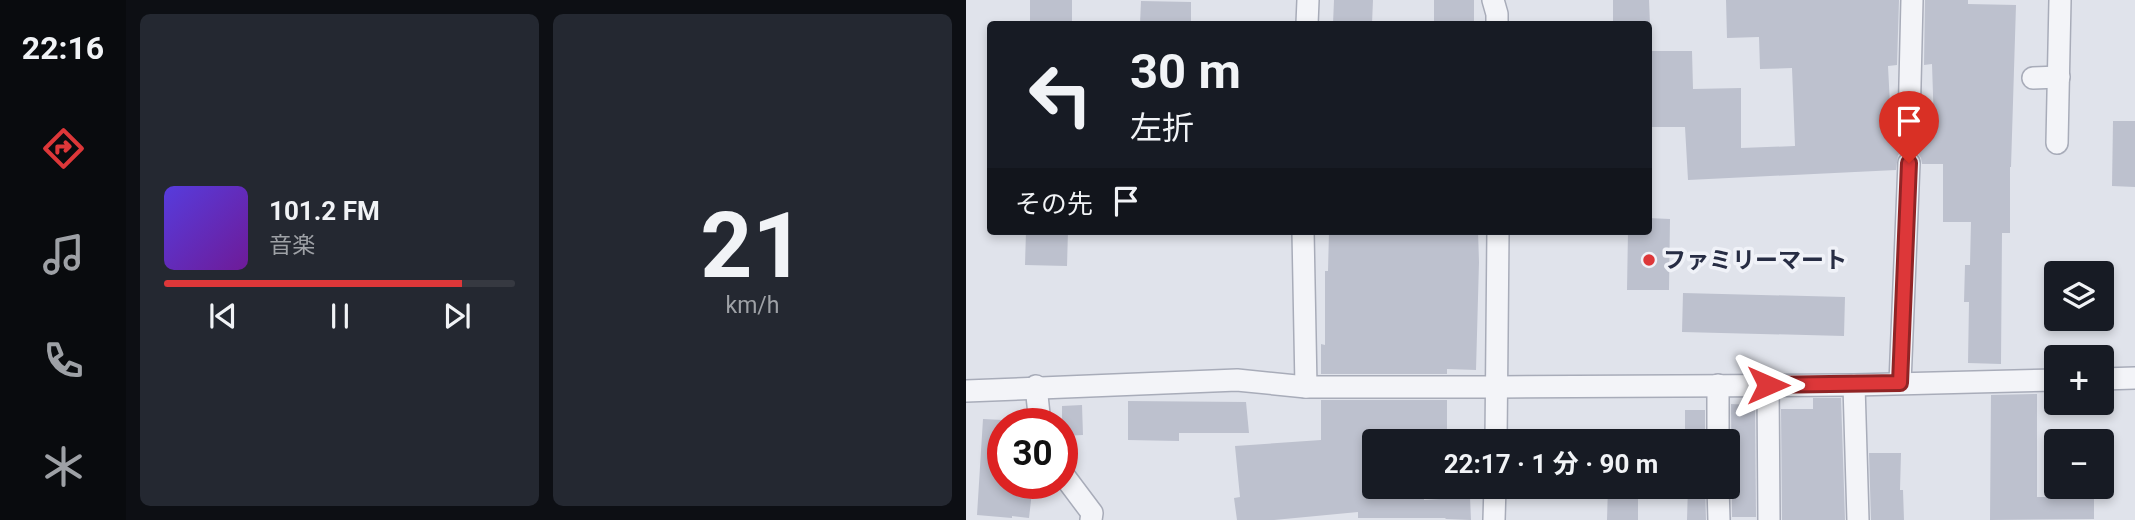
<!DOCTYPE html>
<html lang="ja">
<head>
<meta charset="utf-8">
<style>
  :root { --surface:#171b24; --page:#242831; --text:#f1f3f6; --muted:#9ea1a6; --line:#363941; --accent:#dd3739 }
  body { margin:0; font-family:Roboto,"Noto Sans JP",sans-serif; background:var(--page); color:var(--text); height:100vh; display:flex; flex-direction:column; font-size:26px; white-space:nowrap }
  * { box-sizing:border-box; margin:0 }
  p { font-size:23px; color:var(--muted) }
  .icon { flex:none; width:38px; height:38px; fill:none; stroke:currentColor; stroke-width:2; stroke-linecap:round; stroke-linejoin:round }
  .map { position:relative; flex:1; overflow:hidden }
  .sheet { display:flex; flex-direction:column; gap:14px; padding:14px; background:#0d0f14; width:840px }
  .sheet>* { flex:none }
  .hud { position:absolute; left:21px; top:21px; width:665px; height:214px; border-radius:7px; box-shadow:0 4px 10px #0003; background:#171b24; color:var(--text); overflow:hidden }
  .fabs { position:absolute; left:1078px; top:261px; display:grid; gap:14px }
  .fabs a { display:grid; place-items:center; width:70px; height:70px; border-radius:7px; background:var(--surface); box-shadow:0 4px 10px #0003; font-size:35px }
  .speed { position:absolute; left:21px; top:408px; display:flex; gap:14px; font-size:35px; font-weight:700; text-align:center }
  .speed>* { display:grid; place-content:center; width:91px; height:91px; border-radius:50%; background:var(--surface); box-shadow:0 4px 10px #0003; line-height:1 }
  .speed .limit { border:10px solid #d22; background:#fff; color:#111 }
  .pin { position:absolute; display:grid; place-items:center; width:60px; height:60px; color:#fff; margin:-72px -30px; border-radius:50% 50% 50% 0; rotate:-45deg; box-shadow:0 0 7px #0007 }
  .pin .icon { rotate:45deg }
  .me { position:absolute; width:77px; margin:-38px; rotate:90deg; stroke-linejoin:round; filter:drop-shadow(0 0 5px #0008) }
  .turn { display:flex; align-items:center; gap:24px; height:147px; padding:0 28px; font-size:32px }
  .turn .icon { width:91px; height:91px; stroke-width:2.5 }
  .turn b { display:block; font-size:49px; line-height:60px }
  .then { display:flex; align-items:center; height:66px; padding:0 28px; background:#0003; gap:14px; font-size:26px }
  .sheet .tile { flex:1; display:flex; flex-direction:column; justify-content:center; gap:10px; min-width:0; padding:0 24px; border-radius:10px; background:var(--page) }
  .sheet .dial { align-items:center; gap:0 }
  .dial b { font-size:91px; line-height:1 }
  .song { display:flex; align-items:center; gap:21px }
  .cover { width:84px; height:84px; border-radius:10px; background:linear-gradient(135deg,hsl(250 70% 55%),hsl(280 70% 35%)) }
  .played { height:7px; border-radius:4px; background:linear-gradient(90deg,var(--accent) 85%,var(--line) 85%) }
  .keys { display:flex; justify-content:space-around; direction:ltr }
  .sheet .tiles { flex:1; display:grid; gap:14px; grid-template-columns:repeat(2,1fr) }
  .trip { position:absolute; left:396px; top:429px; width:378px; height:70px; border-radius:7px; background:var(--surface); box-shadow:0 4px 10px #0003; font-weight:700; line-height:70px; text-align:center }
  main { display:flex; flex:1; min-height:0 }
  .tab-bar { display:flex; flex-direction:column; width:126px; justify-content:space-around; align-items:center; background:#090b0e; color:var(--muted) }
  .tab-bar .icon { width:49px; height:49px }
  .tab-bar .selected { color:var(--accent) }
  .tab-bar b { font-size:32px; color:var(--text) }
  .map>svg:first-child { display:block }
</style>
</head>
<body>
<main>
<nav class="tab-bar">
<b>22:16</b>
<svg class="icon selected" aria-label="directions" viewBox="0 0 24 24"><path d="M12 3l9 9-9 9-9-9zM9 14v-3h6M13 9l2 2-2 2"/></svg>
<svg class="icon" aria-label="music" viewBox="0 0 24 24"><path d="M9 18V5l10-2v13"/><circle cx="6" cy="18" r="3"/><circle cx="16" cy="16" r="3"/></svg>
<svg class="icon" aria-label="phone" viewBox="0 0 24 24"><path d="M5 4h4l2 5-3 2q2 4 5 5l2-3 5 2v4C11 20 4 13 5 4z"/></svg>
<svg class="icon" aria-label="climate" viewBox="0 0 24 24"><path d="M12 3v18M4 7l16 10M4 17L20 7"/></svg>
</nav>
<section class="sheet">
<div class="tiles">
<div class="tile">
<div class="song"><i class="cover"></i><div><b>101.2 FM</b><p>音楽</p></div></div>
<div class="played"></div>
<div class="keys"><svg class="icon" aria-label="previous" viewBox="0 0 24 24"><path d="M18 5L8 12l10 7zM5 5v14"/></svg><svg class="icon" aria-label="pause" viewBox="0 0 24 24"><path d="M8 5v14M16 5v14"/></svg><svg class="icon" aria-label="next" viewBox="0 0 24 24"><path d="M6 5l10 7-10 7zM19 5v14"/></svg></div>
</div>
<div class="tile dial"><b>21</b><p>km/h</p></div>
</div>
</section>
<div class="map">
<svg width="1169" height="520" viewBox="0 0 1169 520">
  <rect width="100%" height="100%" fill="#e0e3eb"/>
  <!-- building -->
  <g fill="#bdc1ce">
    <rect x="64" y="0" width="42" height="24"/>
    <path d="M 368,0 L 407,0 L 406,24 L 367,24 Z"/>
    <rect x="468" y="0" width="40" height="24"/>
    <path d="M 647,0 L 683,0 L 684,24 L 647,24 Z"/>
    <path d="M 760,0 L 933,0 L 931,65 L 922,66 L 925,124 L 930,125 L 932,132 L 942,138 L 950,136 L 954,131 L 956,125 L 968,125 L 966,64 L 958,65 L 959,0 L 1002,0 L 1002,4 L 1050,5 L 1045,167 L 1044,167 L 1044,233 L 1036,233 L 1035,364 L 1002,363 L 1003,302 L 998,302 L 999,265 L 1004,265 L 1005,222 L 977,222 L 977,164 L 956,164 L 955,158 L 951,152 L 943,150 L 932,155 L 930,170 L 722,180 L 719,127 L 682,127 L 682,51 L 726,51 L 727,89 L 775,88 L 775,148 L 829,146 L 826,68 L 794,69 L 793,37 L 761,38 Z"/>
    <path d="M 175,1 L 225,2 L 225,24 L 174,24 Z"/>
    <path d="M 1147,121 L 1169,121 L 1169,187 L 1146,186 Z"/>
    <path d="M 682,218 L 704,219 L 703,290 L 661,290 L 662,231 L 682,231 Z"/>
    <path d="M 60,231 L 102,231 L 101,266 L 59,265 Z"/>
    <path d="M 363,231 L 512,231 L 513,262 L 510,370 L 481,369 L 481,374 L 355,374 L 355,344 L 359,345 L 359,271 L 362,271 Z"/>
    <path d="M 717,293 L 879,297 L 878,336 L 716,332 Z"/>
    <path d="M 1071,394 L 1071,497 L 1128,497 L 1128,519 L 1024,520 L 1025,395 Z"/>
    <path d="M 847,398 L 875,398 L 879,520 L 816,520 L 815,409 L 847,409 Z"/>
    <path d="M 355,400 L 481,400 L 481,433 L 408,434 L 408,492 L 458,492 L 458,500 L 504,497 L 505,520 L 480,519 L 479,518 L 392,518 L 392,512 L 308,520 L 271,520 L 268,498 L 274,497 L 269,446 L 355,440 Z"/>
    <path d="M 162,401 L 280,402 L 283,433 L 213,433 L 213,441 L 162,440 Z"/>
    <path d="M 765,404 L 789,405 L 790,517 L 766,517 Z"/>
    <path d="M 116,405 L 117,435 L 96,436 L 96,406 Z"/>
    <rect x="719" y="410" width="20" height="31"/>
    <path d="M 17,419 L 37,420 L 37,483 L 67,483 L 63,518 L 46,516 L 46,518 L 11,515 Z"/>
    <path d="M 903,453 L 935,453 L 934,490 L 937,490 L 938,520 L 905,520 Z"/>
    <path d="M 642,486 L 672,486 L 672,520 L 641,520 Z"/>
    <path d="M 722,486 L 739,486 L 740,520 L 721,520 Z"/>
  </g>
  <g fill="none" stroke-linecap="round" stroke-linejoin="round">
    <!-- street casing -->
    <g stroke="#a8acb9" stroke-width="24">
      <g id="street">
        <path d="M 527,0 L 531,14 L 531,24"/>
        <path d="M 341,24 L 342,0"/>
        <path d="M 1067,78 L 1093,77"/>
        <path d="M 943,125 L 946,0"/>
        <path d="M 1091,143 L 1094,0"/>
        <path d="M 337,231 L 340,387"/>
        <path d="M 1136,379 L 1169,378"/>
        <path d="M 934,383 L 943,163"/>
        <path d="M 752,385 L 752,441"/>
        <path d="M 802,385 L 803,520"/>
        <path d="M 888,385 L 892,520"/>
        <path d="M 70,386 L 74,424"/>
        <path d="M 0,391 L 271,380 L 340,387 L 532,387 L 888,385 L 1090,380"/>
        <path d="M 530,441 L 532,231"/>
        <path d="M 96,473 L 126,513 L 125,520"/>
        <path d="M 752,486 L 753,520"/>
        <path d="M 528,520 L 529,486"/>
      </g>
    </g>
    <!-- street -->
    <use href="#street" stroke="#f3f4f8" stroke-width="21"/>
  </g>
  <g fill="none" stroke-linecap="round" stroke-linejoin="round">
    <!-- route casing -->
    <g stroke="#902425" stroke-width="18">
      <path id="route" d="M 802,385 L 934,383 L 943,163"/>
    </g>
    <!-- route -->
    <use href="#route" stroke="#dd3739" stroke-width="12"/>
  </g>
  <!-- markers -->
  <circle fill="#dd3739" stroke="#f0f2f8" stroke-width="2.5" cx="683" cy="260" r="7"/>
  <g text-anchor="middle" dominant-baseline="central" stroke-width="7" stroke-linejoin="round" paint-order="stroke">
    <!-- poi labels -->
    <g font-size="23" font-weight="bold" fill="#272d44" stroke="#f0f2f8" text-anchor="start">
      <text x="697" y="260">ファミリーマート</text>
    </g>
  </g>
</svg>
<div class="fabs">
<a><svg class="icon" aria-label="layers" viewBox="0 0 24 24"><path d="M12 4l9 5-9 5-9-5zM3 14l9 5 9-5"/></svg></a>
<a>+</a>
<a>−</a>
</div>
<div class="speed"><div class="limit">30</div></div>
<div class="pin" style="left:943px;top:163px;background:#d93025"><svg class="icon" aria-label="arrive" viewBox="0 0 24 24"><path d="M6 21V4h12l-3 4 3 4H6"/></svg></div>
<svg class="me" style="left:802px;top:385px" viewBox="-20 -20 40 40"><path d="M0-17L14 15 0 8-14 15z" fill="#dd3739" stroke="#fff" stroke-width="4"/></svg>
<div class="trip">22:17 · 1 分 · 90 m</div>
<div class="hud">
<div class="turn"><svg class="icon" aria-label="left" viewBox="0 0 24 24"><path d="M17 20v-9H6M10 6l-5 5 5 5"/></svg><div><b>30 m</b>左折</div></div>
<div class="then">その先<svg class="icon" aria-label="arrive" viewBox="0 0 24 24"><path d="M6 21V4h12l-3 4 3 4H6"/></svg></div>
</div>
</div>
</main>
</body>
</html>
